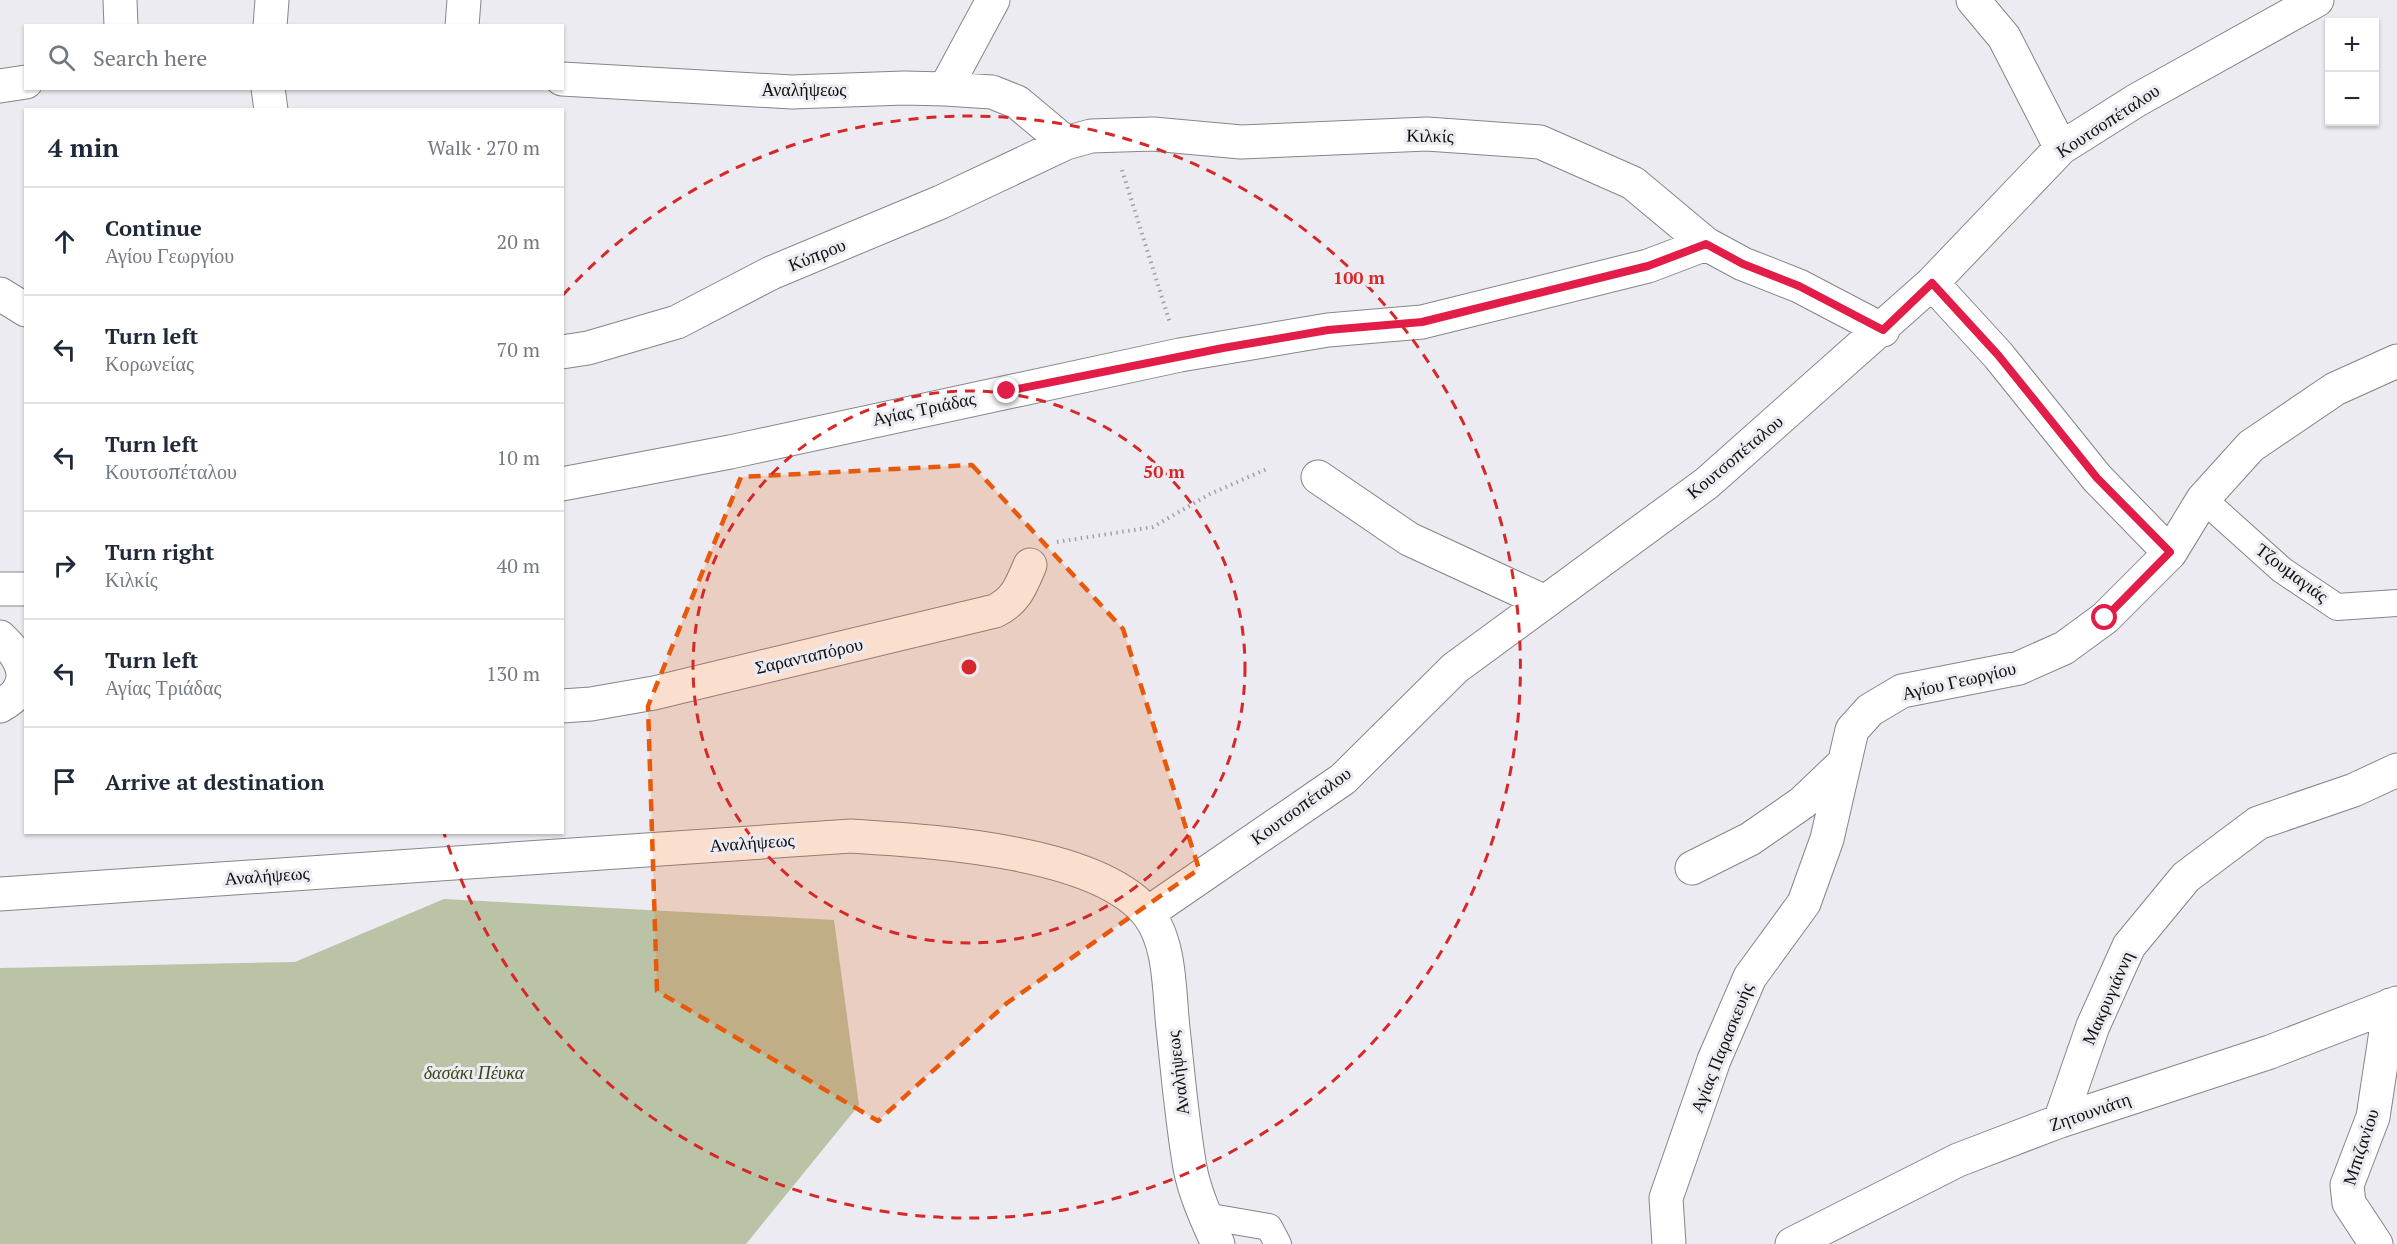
<!DOCTYPE html>
<meta charset="utf-8">
<style>
body{margin:0;font-family:"PT Serif",serif;background:#f6f6f7;color:#1f2937}
.controls{position:absolute;right:18px;top:18px;display:grid;overflow:hidden;border-radius:0px;box-shadow:0 2px 4px #0004}
.controls button{width:54px;height:54px;display:grid;place-items:center;padding:0;border:0;border-bottom:2px solid #e0e1e3;background:#fff;color:#1f2937;font:30px sans-serif}
.stop{position:absolute;width:18px;height:18px;margin:-14px;border:4px solid #e11d48;border-radius:50%;background:#fff}
.stop.end{background:#e11d48;border-color:#fff;box-shadow:0 2px 6px #0008}
.list{margin:0;padding:0;list-style:none}
h2{display:flex;justify-content:space-between;align-items:center;height:78px;margin:0;padding:0 24px;font-size:26px}
h2 small{font-size:20px;font-weight:400;color:#747a83}
.list li{display:grid;grid-template-columns:39px 1fr auto;gap:18px;align-items:center;box-sizing:border-box;height:108px;padding:0 24px;border-top:2px solid #e0e1e3}
.list b{display:block;font-size:22px;white-space:nowrap}
.list p{margin:0;font-size:20px;white-space:nowrap;color:#747a83}
.list em{font-size:20px;font-style:normal;color:#747a83}
.icon{flex:none;width:33px;height:33px;fill:none;stroke:currentColor;stroke-width:2;stroke-linecap:round;stroke-linejoin:round}
.map{position:relative;flex:none;width:2397px;height:1244px;overflow:hidden}
.search{position:absolute;background:#fff;box-shadow:0 2px 4px #0004;left:24px;top:24px;width:540px;height:66px;display:flex;align-items:center;gap:15px;box-sizing:border-box;padding:0 21px;border-radius:0px;color:#747a83;font-size:22px}
.panel{position:absolute;background:#fff;box-shadow:0 2px 4px #0004;left:24px;top:108px;width:540px;height:726px;border-radius:0px}
.map>svg:first-child{display:block}
.green{fill:#bac3a6}
.lines{fill:none;stroke-linecap:round;stroke-linejoin:round}
.pedestrian-casing{stroke:#85858a;stroke-width:28}
.minor-casing{stroke:#85858a;stroke-width:35}
.path{stroke:#a1a1a6;stroke-width:4;stroke-dasharray:1.5 4.5;stroke-linecap:butt}
.pedestrian{stroke:#fff;stroke-width:26}
.minor{stroke:#fff;stroke-width:33}
.route{stroke:#e11d48;stroke-width:8}
.marked{fill:#e8590c;fill-opacity:0.2;stroke:#e8590c;stroke-width:4.5;stroke-dasharray:12 8;stroke-linejoin:round}
.ring{fill:none;stroke:#d62828;stroke-width:3;stroke-dasharray:10 8}
.labels{text-anchor:middle;stroke-width:6;stroke-linejoin:round;paint-order:stroke}
.street-label{font-size:18px;fill:#101012;stroke:#ebebf1}
.park-label{font-size:18px;font-style:italic;fill:#394512;stroke:#ebebf1}
.centre{fill:#d62828;stroke:#ebebf1;stroke-width:3}
.ring-label{font-size:18px;text-anchor:middle;font-weight:bold;fill:#d62828;stroke:#ebebf1;stroke-width:6;stroke-linejoin:round;paint-order:stroke}
</style>
<div class="map">
<svg width="2397" height="1244" viewBox="0 0 2397 1244">
<rect width="100%" height="100%" fill="#ebebf1"/>
<!-- green -->
<path class="green" d="M444 899 834 920 859 1105 746 1244H0V968L295 962Z"/>
<g class="lines">
<defs>
<path id="pedestrian" d="M2203 499 2282 570 2337 607 2397 603
M1205 1216 1269 1227 1278 1244"/>
<path id="minor" d="M120 0 121 26
M1973 0 2004 37 2061 148
M270 26 272 0
M462 26 464 0
M562 79 792 92 904 88 945 89 993 0
M0 86 26 82
M268 88 271 110
M945 89 992 92 1017 102 1066 143 1091 136 1153 134 1241 142 1427 134 1540 142 1633 183 1706 244 1743 264 1799 286 1883 330
M1932 283 1998 355 2097 478 2170 553
M0 294 26 310
M562 352 588 348 677 322 771 273 941 202 1066 143
M1318 477 1409 539 1543 601
M562 484 730 452 1180 355 1328 330 1422 322 1648 266 1706 244
M0 589H26
M0 637C26 661 35 687 0 706
M562 706 591 704 654 693 995 611C1016 601 1021 586 1030 565
M1692 868 1750 839 1802 803 1844 763
M0 894 851 836C928 841 1098 850 1148 914 1171 943 1169 993 1173 1028 1178 1074 1182 1121 1190 1168 1195 1194 1207 1220 1218 1244
M1148 913 1343 779 1455 668 1707 483 1932 283 2061 148 2137 100 2317 0
M2060 1121 2093 1026 2129 946 2186 877 2258 823 2354 790 2397 770
M1669 1244 1666 1198 1714 1060 1750 977 1804 903 1827 839 1852 730 1870 710 1902 691 2019 668 2064 648 2105 618 2170 553 2203 499 2251 446 2335 389 2397 361
M1792 1244 1958 1160 2060 1121 2270 1052 2397 1003
M2376 1244 2349 1203 2347 1185 2373 1117 2390 1005"/>
</defs>
<!-- pedestrian casing -->
<use href="#pedestrian" class="pedestrian-casing"/>
<!-- minor casing -->
<use href="#minor" class="minor-casing"/>
<!-- path -->
<path class="path" d="M1122 170 1170 323
M1057 542 1153 527 1210 494 1269 468"/>
<!-- pedestrian -->
<use href="#pedestrian" class="pedestrian"/>
<!-- minor -->
<use href="#minor" class="minor"/>
</g>
<g class="lines">
<!-- route -->
<path class="route" d="M1007 391 1223 348 1328 330 1422 322 1648 266 1706 244 1743 264 1799 286 1883 330 1932 283 1998 355 2097 478 2170 552 2105 618"/>
</g>
<!-- marked area -->
<path class="marked" d="M972 465 1123 629 1199 869 1007 1003 878 1121 657 991 648 706 741 477Z"/>
<!-- distance rings -->
<g class="ring">
<circle cx="969" cy="667" r="276"/>
<path d="M563 295A551 551 0 1 1 444 833"/>
</g>
<g class="labels">
<!-- street labels -->
<g class="street-label">
<text x="804" y="96">Αναλήψεως</text>
<text transform="translate(2108 121) rotate(-33)" y="6">Κουτσοπέταλου</text>
<text transform="translate(1430 136) rotate(1)" y="6">Κιλκίς</text>
<text transform="translate(817 255) rotate(-22)" y="6">Κύπρου</text>
<text transform="translate(924 409) rotate(-12)" y="6">Αγίας Τριάδας</text>
<text transform="translate(1735 457) rotate(-40)" y="6">Κουτσοπέταλου</text>
<text transform="translate(2292 573) rotate(37)" y="6">Τζουμαγιάς</text>
<text transform="translate(809 656) rotate(-13)" y="6">Σαρανταπόρου</text>
<text transform="translate(1959 681) rotate(-13)" y="6">Αγίου Γεωργίου</text>
<text transform="translate(1301 806) rotate(-36)" y="6">Κουτσοπέταλου</text>
<text transform="translate(752 843) rotate(-4)" y="6">Αναλήψεως</text>
<text transform="translate(267 876) rotate(-4)" y="6">Αναλήψεως</text>
<text transform="translate(2108 998) rotate(-66)" y="6">Μακρυγιάννη</text>
<text transform="translate(1722 1048) rotate(-68)" y="6">Αγίας Παρασκευής</text>
<text transform="translate(1178 1073) rotate(-97)" y="6">Αναλήψεως</text>
<text transform="translate(2090 1112) rotate(-19)" y="6">Ζητουνιάτη</text>
<text transform="translate(2361 1147) rotate(-72)" y="6">Μπιζανίου</text>
</g>
<!-- park labels -->
<g class="park-label">
<text x="474" y="1079">δασάκι Πέυκα</text>
</g>
</g>
<circle cx="969" cy="667" r="9" class="centre"/>
<g class="ring-label">
<text x="1359" y="284">100 m</text>
<text x="1164" y="478">50 m</text>
</g>
</svg>
<div class="controls">
<button>+</button>
<button>−</button>
</div>
<div class="stop" style="left:2105px;top:618px"></div>
<div class="stop end" style="left:1007px;top:391px"></div>
<div class="search"><svg class="icon" aria-label="search" viewBox="0 0 24 24"><circle cx="10" cy="10" r="6"/><path d="M15 15l6 6"/></svg>Search here</div>
<section class="panel">
<h2>4 min<small>Walk · 270 m</small></h2>
<ul class="list">
<li><svg class="icon" aria-label="ahead" viewBox="0 0 24 24"><path d="M12 20V5M6 11l6-6 6 6"/></svg><div><b>Continue</b><p>Αγίου Γεωργίου</p></div><em>20 m</em></li>
<li><svg class="icon" aria-label="left" viewBox="0 0 24 24"><path d="M17 20v-9H6M10 6l-5 5 5 5"/></svg><div><b>Turn left</b><p>Κορωνείας</p></div><em>70 m</em></li>
<li><svg class="icon" aria-label="left" viewBox="0 0 24 24"><path d="M17 20v-9H6M10 6l-5 5 5 5"/></svg><div><b>Turn left</b><p>Κουτσοπέταλου</p></div><em>10 m</em></li>
<li><svg class="icon" aria-label="right" viewBox="0 0 24 24"><path d="M7 20v-9h11M14 6l5 5-5 5"/></svg><div><b>Turn right</b><p>Κιλκίς</p></div><em>40 m</em></li>
<li><svg class="icon" aria-label="left" viewBox="0 0 24 24"><path d="M17 20v-9H6M10 6l-5 5 5 5"/></svg><div><b>Turn left</b><p>Αγίας Τριάδας</p></div><em>130 m</em></li>
<li><svg class="icon" aria-label="arrive" viewBox="0 0 24 24"><path d="M6 21V4h12l-3 4 3 4H6"/></svg><div><b>Arrive at destination</b></div></li>
</ul>
</section>
</div>
